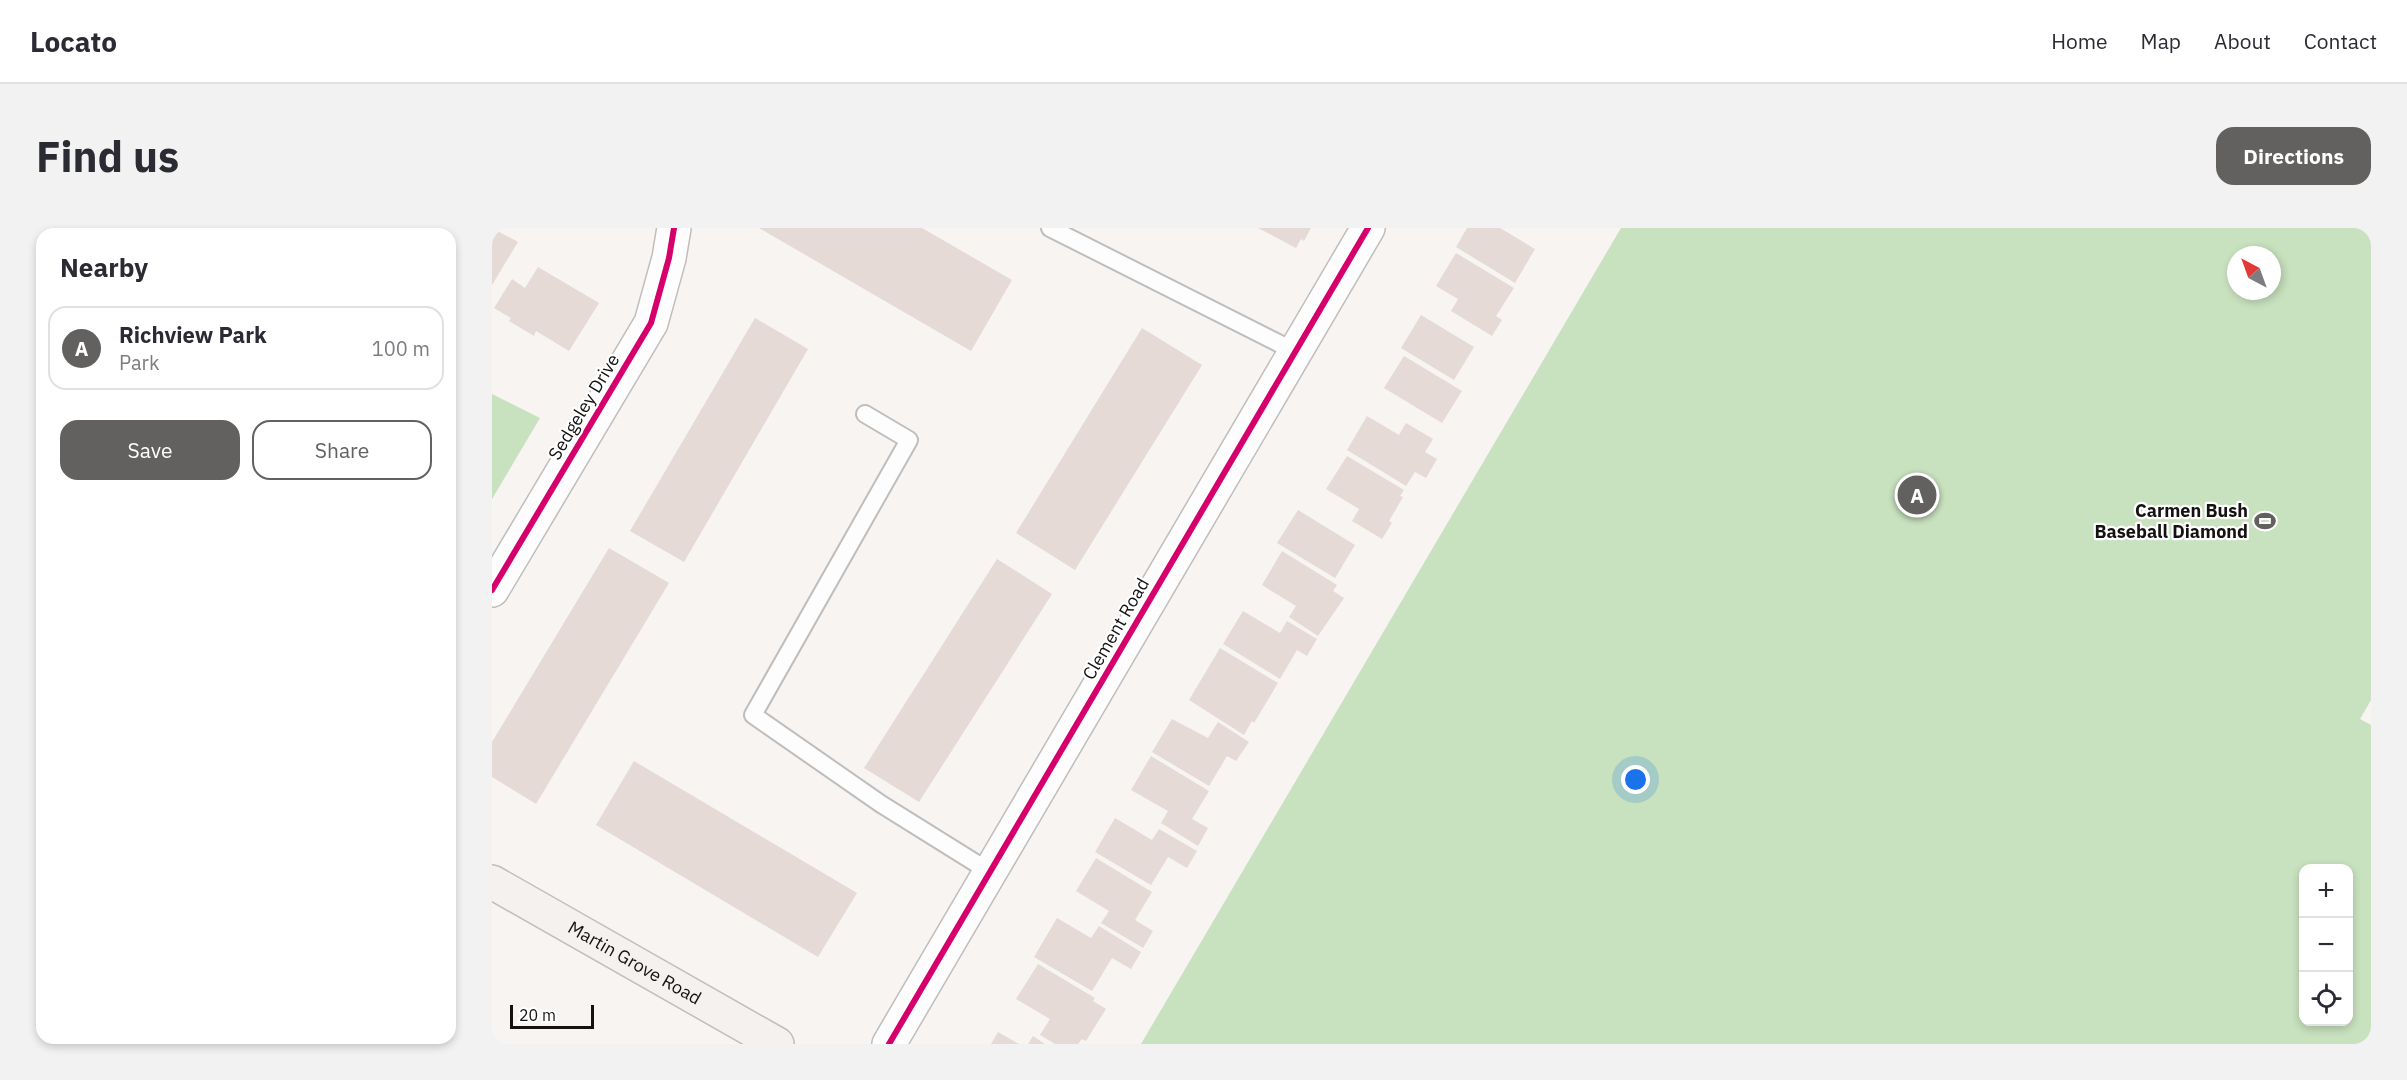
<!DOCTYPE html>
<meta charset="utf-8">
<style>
body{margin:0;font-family:"IBM Plex Sans",sans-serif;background:#f2f2f3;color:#2b2b33}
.controls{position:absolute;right:18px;bottom:18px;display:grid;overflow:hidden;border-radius:12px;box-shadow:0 3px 9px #0003}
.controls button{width:54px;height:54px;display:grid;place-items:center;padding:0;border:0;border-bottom:2px solid #e1e1e2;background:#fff;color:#2b2b33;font:30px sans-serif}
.compass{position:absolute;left:1735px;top:18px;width:54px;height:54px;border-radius:50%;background:#fff;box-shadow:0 3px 9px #0003;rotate:319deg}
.scale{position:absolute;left:18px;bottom:15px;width:84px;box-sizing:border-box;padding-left:6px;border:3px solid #141211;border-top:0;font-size:16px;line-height:21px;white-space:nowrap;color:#141211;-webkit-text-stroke:4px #fff;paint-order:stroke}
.you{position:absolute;left:1144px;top:552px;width:21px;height:21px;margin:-15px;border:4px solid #fff;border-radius:50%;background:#1a73e8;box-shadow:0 0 0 9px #1a73e833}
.badge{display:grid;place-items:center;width:39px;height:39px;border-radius:50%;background:#636160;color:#fff;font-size:20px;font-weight:700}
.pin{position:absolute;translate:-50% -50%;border:3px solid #fff;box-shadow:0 2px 6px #0006}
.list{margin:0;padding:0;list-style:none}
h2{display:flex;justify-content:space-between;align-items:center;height:78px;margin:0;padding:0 24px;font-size:26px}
h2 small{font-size:20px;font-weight:400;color:#7c7c81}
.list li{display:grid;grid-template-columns:39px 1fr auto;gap:18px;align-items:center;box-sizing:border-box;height:84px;margin:0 12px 12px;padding:0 12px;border:2px solid #e1e1e2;border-radius:18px}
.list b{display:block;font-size:22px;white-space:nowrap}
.list p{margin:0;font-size:20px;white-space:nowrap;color:#7c7c81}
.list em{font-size:20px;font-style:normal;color:#7c7c81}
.actions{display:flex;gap:12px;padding:18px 24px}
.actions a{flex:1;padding:14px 0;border:2px solid #636160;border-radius:18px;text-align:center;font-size:21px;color:#636160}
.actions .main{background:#636160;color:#fff}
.icon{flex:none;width:33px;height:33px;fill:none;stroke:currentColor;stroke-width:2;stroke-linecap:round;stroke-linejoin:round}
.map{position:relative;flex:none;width:1879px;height:816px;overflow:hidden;border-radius:18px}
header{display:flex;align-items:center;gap:36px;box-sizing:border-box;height:84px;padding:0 30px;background:#fff;border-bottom:2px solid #e1e1e2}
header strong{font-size:28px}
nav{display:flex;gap:33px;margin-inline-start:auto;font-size:21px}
.intro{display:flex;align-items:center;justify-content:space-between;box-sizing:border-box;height:144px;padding:0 36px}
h1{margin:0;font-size:42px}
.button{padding:15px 27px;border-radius:18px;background:#636160;color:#fff;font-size:21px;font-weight:700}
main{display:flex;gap:36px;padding:0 36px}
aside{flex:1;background:#fff;border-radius:18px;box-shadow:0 3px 9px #0003}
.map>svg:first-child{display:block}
.green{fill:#c8e1be;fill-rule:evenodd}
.building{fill:#e5dad6}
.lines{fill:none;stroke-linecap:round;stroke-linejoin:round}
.lane-casing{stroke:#bfbebc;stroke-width:20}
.street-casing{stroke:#bfbebc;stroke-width:36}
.secondary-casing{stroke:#bfbebc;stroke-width:36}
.lane{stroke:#fefdfd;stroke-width:16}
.street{stroke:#fefdfd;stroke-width:33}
.secondary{stroke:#f4f1ee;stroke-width:33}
.cycleway-casing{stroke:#fff;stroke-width:10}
.cycleway{stroke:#d6006c;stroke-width:6}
.labels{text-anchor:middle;stroke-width:4.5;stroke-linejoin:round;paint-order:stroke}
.street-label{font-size:18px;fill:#141211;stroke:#fff}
.poi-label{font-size:18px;font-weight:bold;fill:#141211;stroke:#fff;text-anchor:end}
</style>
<header>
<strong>Locato</strong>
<nav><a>Home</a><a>Map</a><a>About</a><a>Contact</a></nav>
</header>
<div class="intro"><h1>Find us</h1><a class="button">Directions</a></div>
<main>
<aside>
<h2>Nearby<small></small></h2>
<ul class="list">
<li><span class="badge">A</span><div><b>Richview Park</b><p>Park</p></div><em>100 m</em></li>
</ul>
<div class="actions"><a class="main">Save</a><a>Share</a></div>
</aside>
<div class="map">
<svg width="1879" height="816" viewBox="0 0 1879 816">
<rect width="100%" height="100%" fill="#f7f4f2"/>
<!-- green -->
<path class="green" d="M1129 0H1879V472L1868 491 1879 497V816H649ZM1744 27H1780V63H1744ZM1812 640H1856V794H1812Z
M0 166 48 190 0 271Z"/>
<!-- building -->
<path class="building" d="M0 0 26 14 0 57Z
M267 0H430L520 52 479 123Z
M766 0H819L812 13 809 11 804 20Z
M975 0H1008L1043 21 1023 55 964 19Z
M964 25 1022 60 1004 88 1010 92 1000 108 959 83 966 71 944 58Z
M46 39 107 75 77 123 44 103 42 108 17 93 19 90 2 80 20 51 33 60Z
M929 87 982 119 962 152 909 120Z
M263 90 316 121 192 334 138 303Z
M650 100 710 137 583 342 524 305Z
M912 128 970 163 950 195 892 160Z
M875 188 907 207 914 195 941 211 933 224 945 231 934 250 923 244 914 258 855 222Z
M855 228 912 262 908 268 911 269 897 293 900 295 890 311 860 293 867 281 834 261Z
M806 282 863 317 843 350 785 315Z
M117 320 177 355 44 576 0 549V514Z
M790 323 845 357 841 363 852 370 826 408 797 389 804 378 770 357Z
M505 331 560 366 427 574 372 540Z
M751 383 788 405 795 393 825 411 815 428 805 422 788 451 731 416Z
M728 420 786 455 762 495 760 493 752 507 697 472Z
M680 491 716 510 726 494 757 514 744 533 735 528 717 558 660 524Z
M659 528 717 563 700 591 716 600 706 618 669 595 676 583 639 562Z
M142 533 365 665 326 729 104 597Z
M623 590 660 612 667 601 705 623 695 640 676 629 659 657 603 624Z
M604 630 660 664 643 692 661 703 651 720 609 695 617 683 584 663Z
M565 690 599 710 607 698 649 724 639 741 620 730 600 763 542 729Z
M546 736 603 770 601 773 614 781 594 813 590 811 586 816H563L548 807 558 791 524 771Z
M506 804 527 816H499Z
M541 808 553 816H536Z"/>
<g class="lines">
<defs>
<path id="lane" d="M558 0 804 124
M373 186 417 212 261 487 389 576 498 644"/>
<path id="street" d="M0 362 159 95 177 30 182 0
M397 816 876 0"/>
<g id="secondary">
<path id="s1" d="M0 654 285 816"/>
</g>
</defs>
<!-- lane casing -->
<use href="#lane" class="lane-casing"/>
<!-- street casing -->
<use href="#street" class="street-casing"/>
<!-- secondary casing -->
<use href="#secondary" class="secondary-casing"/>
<!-- lane -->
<use href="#lane" class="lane"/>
<!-- street -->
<use href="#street" class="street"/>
<!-- secondary -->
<use href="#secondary" class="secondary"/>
<defs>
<path id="cycleway" d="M0 362 159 95 177 30 182 0
M397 816 876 0"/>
</defs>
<!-- cycleway casing -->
<use href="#cycleway" class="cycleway-casing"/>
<!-- cycleway -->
<use href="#cycleway" class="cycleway"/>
</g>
<!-- icons -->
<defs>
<symbol id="stadium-bare" viewBox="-9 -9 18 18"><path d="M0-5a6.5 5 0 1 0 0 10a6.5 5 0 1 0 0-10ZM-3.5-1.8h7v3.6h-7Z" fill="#636160" stroke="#fff" stroke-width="2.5" paint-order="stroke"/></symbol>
</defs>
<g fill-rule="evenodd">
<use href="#stadium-bare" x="1758" y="278" width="30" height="30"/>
</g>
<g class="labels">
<!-- street labels -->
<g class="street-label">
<text transform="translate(92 179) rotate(-59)" y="6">Sedgeley Drive</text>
<text transform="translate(624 401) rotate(-60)" y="6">Clement Road</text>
<text dy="6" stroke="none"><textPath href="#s1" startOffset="164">Martin Grove Road</textPath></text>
</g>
<!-- poi labels -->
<g class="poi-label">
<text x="1756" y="289">Carmen Bush<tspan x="1756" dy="21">Baseball Diamond</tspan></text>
</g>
</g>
</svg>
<div class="controls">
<button>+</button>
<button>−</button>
<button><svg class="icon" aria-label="locate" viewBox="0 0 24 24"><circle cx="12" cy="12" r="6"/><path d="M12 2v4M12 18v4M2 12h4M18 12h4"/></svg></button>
</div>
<svg class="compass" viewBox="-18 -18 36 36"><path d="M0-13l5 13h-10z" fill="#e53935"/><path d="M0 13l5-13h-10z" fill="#7c7c81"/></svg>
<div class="scale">20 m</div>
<div class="you"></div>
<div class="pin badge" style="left:1425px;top:267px">A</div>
</div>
</main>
